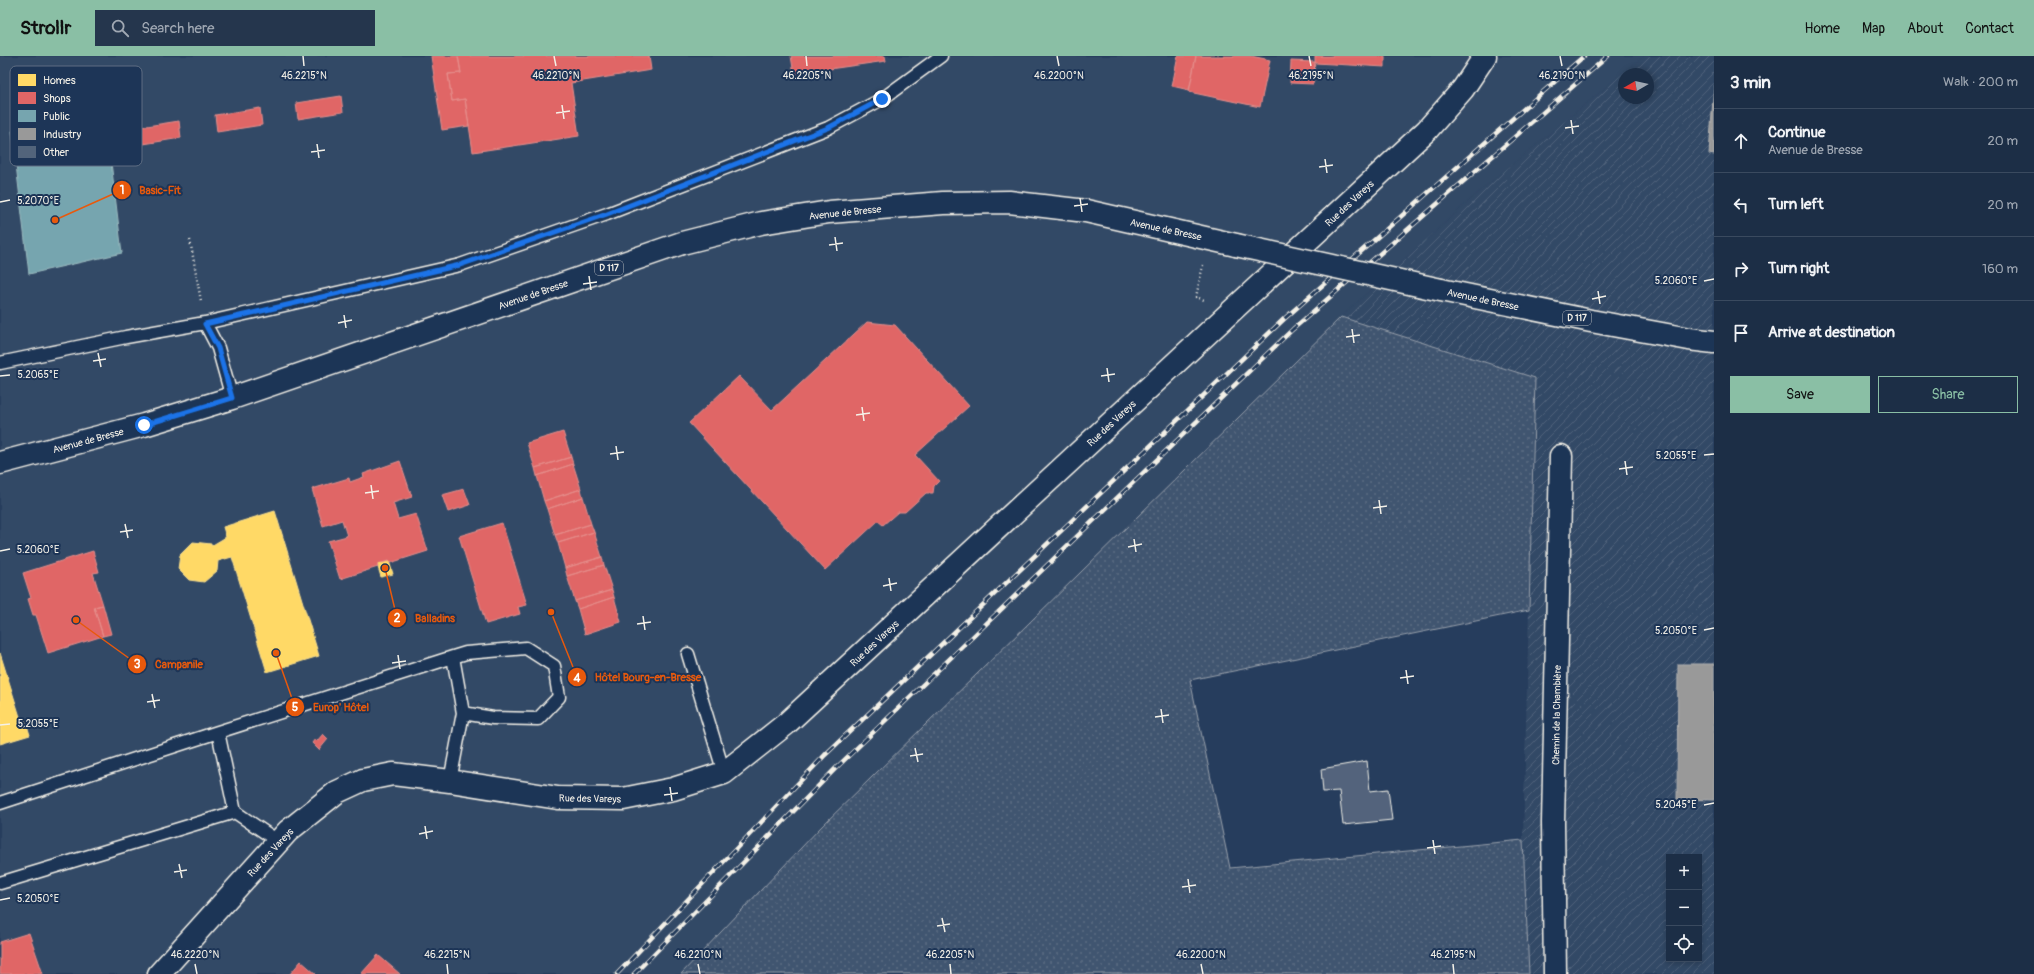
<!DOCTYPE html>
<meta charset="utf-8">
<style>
body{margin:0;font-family:Pangolin,sans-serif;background:#25364d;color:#f1f3f6}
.controls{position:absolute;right:12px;bottom:12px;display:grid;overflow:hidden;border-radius:0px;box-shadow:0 2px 6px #0003}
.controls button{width:36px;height:36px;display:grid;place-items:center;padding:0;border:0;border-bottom:1px solid #3a4a5f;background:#1c2e46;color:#f1f3f6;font:20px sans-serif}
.compass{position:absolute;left:1618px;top:12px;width:36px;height:36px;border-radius:50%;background:#1c2e46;box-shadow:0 2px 6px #0003;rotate:261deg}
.stop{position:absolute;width:12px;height:12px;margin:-9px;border:3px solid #1a73e8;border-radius:50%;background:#fff}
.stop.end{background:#1a73e8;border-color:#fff;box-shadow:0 1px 4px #0008}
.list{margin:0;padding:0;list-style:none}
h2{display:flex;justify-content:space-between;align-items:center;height:52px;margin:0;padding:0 16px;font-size:17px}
h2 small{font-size:13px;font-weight:400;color:#a0a8b3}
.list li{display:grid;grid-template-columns:26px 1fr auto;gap:12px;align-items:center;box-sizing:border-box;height:64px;padding:0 16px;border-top:1px solid #3a4a5f}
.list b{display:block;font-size:15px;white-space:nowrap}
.list p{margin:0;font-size:13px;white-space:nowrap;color:#a0a8b3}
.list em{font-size:13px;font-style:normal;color:#a0a8b3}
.actions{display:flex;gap:8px;padding:12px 16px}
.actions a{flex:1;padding:9px 0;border:1px solid #8abfa5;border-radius:0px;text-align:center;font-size:14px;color:#8abfa5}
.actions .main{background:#8abfa5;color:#111}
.icon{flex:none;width:22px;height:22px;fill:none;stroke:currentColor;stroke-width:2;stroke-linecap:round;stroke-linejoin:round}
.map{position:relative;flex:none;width:1714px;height:918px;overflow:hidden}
header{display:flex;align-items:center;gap:24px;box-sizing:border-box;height:56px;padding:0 20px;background:#8abfa5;color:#111}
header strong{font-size:19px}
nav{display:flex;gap:22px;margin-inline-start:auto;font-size:14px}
.search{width:280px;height:36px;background:#25364d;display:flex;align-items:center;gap:10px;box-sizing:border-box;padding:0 14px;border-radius:0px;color:#a0a8b3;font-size:15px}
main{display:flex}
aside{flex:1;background:#1c2e46}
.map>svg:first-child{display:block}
.built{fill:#334966}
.industrial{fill:url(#industrial-furrows);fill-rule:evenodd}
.grass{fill:url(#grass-dots);stroke:#9aa2ac}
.homes{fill:#ffd966;stroke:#fce08d}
.shops{fill:#e06666;stroke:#e6908d}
.public{fill:#76a5af;stroke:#9cbcc0}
.industry{fill:#999;stroke:#b4b3b1}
.building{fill:#52647b;stroke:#f4f1e8}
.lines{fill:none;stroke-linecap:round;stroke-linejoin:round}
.service-casing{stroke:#f4f1e8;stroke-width:15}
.minor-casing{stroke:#f4f1e8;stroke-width:25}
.primary-casing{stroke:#f4f1e8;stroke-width:25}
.path{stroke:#f4f1e8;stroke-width:2.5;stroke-dasharray:1 3;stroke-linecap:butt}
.service{stroke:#1d3557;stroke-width:12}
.minor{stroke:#1d3557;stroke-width:22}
.primary{stroke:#1d3557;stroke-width:22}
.rail-casing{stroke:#f4f1e8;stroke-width:4.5}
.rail{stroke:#1d3557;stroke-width:3;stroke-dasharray:9;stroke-linecap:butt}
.primary-bridge-casing{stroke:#f4f1e8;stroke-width:25;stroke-linecap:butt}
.primary-bridge{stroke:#1d3557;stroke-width:22}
.route{stroke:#1a73e8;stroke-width:5}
.ticks{fill:none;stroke:#f4f1e8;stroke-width:1.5}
.labels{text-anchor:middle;stroke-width:4;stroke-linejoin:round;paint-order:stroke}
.shield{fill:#1d3557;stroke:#b4b9bc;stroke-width:1}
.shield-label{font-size:9px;font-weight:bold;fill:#f4f1e8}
.street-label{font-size:10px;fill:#f4f1e8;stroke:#1d3557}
.key{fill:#1d3557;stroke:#5e6d82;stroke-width:1}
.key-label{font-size:11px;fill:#f4f1e8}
.ticks-label{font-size:10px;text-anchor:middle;fill:#f4f1e8;stroke:#1d3557;stroke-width:4;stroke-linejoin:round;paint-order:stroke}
.leader{fill:none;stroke:#e8590c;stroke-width:1.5}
.callout-dot{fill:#e8590c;stroke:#1d3557;stroke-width:1.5}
.mark-label{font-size:12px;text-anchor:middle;font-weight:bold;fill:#fff}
.callout-label{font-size:11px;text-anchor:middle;font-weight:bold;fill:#e8590c;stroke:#1d3557;stroke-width:4;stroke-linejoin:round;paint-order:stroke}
</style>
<header>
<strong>Strollr</strong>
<div class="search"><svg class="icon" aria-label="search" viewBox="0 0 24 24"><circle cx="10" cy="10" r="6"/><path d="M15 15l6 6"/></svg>Search here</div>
<nav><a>Home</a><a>Map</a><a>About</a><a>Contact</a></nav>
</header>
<main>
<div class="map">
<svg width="1714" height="918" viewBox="0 0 1714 918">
<defs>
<pattern id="industrial-furrows" width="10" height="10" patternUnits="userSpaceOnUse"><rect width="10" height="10" fill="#334966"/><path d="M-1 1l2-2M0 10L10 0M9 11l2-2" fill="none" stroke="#51647c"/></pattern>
<pattern id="grass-dots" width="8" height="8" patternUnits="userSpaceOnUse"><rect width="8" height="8" fill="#40546f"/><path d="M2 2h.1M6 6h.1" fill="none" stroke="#5c6d84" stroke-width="1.8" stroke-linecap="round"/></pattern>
</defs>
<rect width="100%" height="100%" fill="#263d5d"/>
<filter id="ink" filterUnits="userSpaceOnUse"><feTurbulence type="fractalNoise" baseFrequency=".025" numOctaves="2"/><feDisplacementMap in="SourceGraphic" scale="8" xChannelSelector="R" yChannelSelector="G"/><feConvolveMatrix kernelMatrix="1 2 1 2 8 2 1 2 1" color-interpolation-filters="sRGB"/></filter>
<g filter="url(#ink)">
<!-- built -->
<path class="built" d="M0 0H1644L1480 135 1341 261 820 772 681 918H0Z"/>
<!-- industrial -->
<path class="industrial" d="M1644 0H1714V918H1529L1523 784 1535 322 1341 261 1480 135ZM1624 18H1648V42H1624ZM1669 801H1699V903H1669Z"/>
<!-- grass -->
<path class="grass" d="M1341 261 1535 322 1529 554 1190 624 1230 812 1523 784 1529 918H681L820 772Z"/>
<!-- homes -->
<path class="homes" d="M275 455 319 600 267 616 232 501 218 505 217 515 204 526 189 524 178 513 180 499 193 486 211 488V490L226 481 223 471Z
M389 505 393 518 381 521 377 508Z
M0 597 21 664 25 663 30 679 0 688Z"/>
<!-- shops -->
<path class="shops" d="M431 0H458L461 17 448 18 452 45 465 43 469 70 442 74Z
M458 0H649L651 14 571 27 579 80 473 96 465 43 452 45 448 18 461 17Z
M791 0H885L886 5 794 18Z
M1178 0H1196L1189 34 1172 30Z
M1196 0H1251L1270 4 1260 51 1189 36Z
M1315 0H1385V11L1315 7Z
M1291 5 1315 6 1313 28 1290 27Z
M341 40 343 56 298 63 296 47Z
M260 52 262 69 217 76 215 59Z
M179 65 181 82 137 89 134 72Z
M867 266 895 269 969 350 915 399 939 425 934 430 933 437H926L905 456H898L883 469 878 465 825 514 689 367 739 320 772 354Z
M563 376 571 401 535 412 527 387Z
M571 401 573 408 537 420 535 412Z
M400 405 412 441 393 447 398 463 416 458 428 495 390 507 389 505 377 508 378 511 340 523 328 485 347 480 342 464 323 470 312 433 349 422 350 426 364 421 363 418Z
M573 408 581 433 544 445 537 420Z
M464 433 470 449 448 456 442 439Z
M581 433 583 441 547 453 544 445Z
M583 441 591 468 555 479 547 453Z
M502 467 527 549 518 551 520 558 486 568 459 480Z
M591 468 594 476 558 487 555 479Z
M594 476 602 501 565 512 558 487Z
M93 495 99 516 93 517 103 549 94 551 103 580 48 597 36 559H33L28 543 31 542 23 517Z
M602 501 604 509 567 520 565 512Z
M604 509 612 534 575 545 567 520Z
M612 534 614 541 578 553 575 545Z
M614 541 621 566 585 578 578 553Z
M103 549 111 578 103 580 94 551Z
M323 678 328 683 319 694 312 687 315 683 317 685Z
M29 877 43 918H0V886Z
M378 899 400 918H361Z
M301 905 316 918H290Z"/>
<!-- public -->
<path class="public" d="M106 65 122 197 29 218 12 75Z"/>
<!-- industry -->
<path class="industry" d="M1714 29V99L1709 98Z
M1678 608H1714V744L1677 743Z"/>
<!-- building -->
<path class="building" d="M1367 705 1370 735 1388 733 1392 764 1343 769 1339 735 1323 736 1321 713Z"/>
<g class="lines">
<defs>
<path id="service" d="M205 267 460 209 607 158 828 72 882 43 941 0
M0 307 126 281 205 267 218 292 232 342
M688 598 724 717
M453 601 466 597 526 592 554 610 559 641 538 663 493 662 463 657
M0 747 218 676
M279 786 235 756 218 676 453 601 463 657 450 725
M0 827 235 756"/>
<path id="minor" d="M159 918 288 775 337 736 363 724 393 718 450 725 558 742 623 743 673 733 724 717 786 668 1427 74 1463 33 1485 0
M1555 918 1553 767 1561 400"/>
<path id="primary" d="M1441 234 1591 265 1689 283 1714 286
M0 407 144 369 232 342 682 187 761 167 829 156 943 147 1009 146 1086 155 1236 189"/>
</defs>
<!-- service casing -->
<use href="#service" class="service-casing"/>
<!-- minor casing -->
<use href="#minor" class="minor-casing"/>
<!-- primary casing -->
<use href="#primary" class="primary-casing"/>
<!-- path -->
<path class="path" d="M190 184 201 245
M1203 209 1196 241 1204 244"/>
<!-- service -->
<use href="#service" class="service"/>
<!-- minor -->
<use href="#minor" class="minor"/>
<!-- primary -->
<use href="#primary" class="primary"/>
<defs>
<path id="rail" d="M617 918 825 699 1284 263 1584 0
M634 918 837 711 1293 273 1608 0"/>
</defs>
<!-- rail casing -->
<use href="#rail" class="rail-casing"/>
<!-- rail -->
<use href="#rail" class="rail"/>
<defs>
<path id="primary-bridge" d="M1236 189 1441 234"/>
</defs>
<!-- primary-bridge casing -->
<use href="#primary-bridge" class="primary-bridge-casing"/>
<!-- primary-bridge -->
<use href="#primary-bridge" class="primary-bridge"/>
</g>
</g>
<g class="lines" filter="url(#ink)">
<!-- route -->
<path class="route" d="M144 369 232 342 218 292 205 268 460 209 607 158 828 72 882 43"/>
</g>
<!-- ticks -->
<path class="ticks" d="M303 0 304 10M554 0 556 10M806 0 807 10M1057 0 1059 10M1309 0 1311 10M1560 0 1562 10M562 49 564 63M556 57 570 55M1571 64 1573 78M1565 72 1579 70M317 88 319 102M311 96 325 94M1325 103 1327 117M1319 111 1333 109M1080 142 1082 156M0 146 10 144M1074 150 1088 148M835 181 837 195M829 189 843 187M589 220 591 234M1704 225 1714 223M583 228 597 226M1598 235 1600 248M1592 243 1606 240M344 259 346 272M338 267 352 264M1352 273 1354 287M1346 281 1360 279M98 297 101 311M93 305 106 303M1107 312 1109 326M0 320 10 319M1101 320 1115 318M862 351 864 365M856 359 870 357M616 390 618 404M610 398 624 396M1704 399 1714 398M1625 405 1627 419M1619 413 1633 411M371 429 373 443M365 437 379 435M1379 444 1381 458M1373 452 1387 450M125 468 128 482M120 476 133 474M1134 483 1136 496M1128 491 1142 488M0 495 10 493M889 522 891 535M883 530 897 527M643 560 645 574M637 568 651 566M1704 574 1714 572M398 599 400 613M392 607 406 605M1406 614 1408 628M1400 622 1414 620M152 638 155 652M147 646 160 644M1161 653 1163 667M1155 661 1169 659M0 669 10 668M915 692 918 706M910 700 923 698M670 731 672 745M664 739 678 737M1704 749 1714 747M425 770 427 783M419 778 433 775M1433 784 1435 798M1427 792 1441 790M179 808 182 822M174 816 187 814M1188 823 1190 837M1182 831 1196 829M0 844 10 842M942 862 945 876M937 870 950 868M195 908 197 918M447 908 448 918M698 908 700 918M950 908 951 918M1201 908 1203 918M1453 908 1454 918"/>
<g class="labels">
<!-- shield labels -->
<g class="shield">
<rect x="595" y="205" width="28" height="14" rx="3"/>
<rect x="1563" y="255" width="28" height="14" rx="3"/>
</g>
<g class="shield-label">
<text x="609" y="215">D 117</text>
<text x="1577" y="265">D 117</text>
</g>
<!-- street labels -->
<g class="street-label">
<text transform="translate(1349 147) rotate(-43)" y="4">Rue des Vareys</text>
<text transform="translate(845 156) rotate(-6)" y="4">Avenue de Bresse</text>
<text transform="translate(1166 173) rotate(12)" y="4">Avenue de Bresse</text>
<text transform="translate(533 238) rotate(-19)" y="4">Avenue de Bresse</text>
<text transform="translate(1483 243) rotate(12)" y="4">Avenue de Bresse</text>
<text transform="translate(1111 367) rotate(-43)" y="4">Rue des Vareys</text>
<text transform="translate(88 384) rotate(-15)" y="4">Avenue de Bresse</text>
<text transform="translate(874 587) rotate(-43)" y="4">Rue des Vareys</text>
<text transform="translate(1556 659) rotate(-89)" y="4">Chemin de la Chambière</text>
<text transform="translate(590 742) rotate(1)" y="4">Rue des Vareys</text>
<text transform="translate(270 796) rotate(-47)" y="4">Rue des Vareys</text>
</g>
</g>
<!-- legend -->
<rect x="10" y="10" width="132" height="100" rx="6" class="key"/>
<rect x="18" y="18" width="18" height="12" fill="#ffd966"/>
<rect x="18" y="36" width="18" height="12" fill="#e06666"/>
<rect x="18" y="54" width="18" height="12" fill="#76a5af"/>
<rect x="18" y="72" width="18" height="12" fill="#999"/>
<rect x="18" y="90" width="18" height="12" fill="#52647b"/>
<g class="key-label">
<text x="43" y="28">Homes</text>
<text x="43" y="46">Shops</text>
<text x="43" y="64">Public</text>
<text x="43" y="82">Industry</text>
<text x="43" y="100">Other</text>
</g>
<g class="ticks-label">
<text x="304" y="23">46.2215°N</text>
<text x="556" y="23">46.2210°N</text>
<text x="807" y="23">46.2205°N</text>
<text x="1059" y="23">46.2200°N</text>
<text x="1311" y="23">46.2195°N</text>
<text x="1562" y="23">46.2190°N</text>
<text x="38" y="148">5.2070°E</text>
<text x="1676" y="228">5.2060°E</text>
<text x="38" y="322">5.2065°E</text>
<text x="1676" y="403">5.2055°E</text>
<text x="38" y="497">5.2060°E</text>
<text x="1676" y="578">5.2050°E</text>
<text x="38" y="671">5.2055°E</text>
<text x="1676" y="752">5.2045°E</text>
<text x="38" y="846">5.2050°E</text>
<text x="195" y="902">46.2220°N</text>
<text x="447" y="902">46.2215°N</text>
<text x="698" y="902">46.2210°N</text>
<text x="950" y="902">46.2205°N</text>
<text x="1201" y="902">46.2200°N</text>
<text x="1453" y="902">46.2195°N</text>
</g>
<!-- callouts -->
<path class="leader" d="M55 164L122 134M385 512L397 562M76 564L137 608M551 556L577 621M276 597L295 651"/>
<g class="callout-dot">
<circle cx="55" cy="164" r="4"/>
<circle cx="385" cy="512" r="4"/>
<circle cx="76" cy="564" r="4"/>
<circle cx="551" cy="556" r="4"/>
<circle cx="276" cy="597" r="4"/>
<circle cx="122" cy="134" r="10"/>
<circle cx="397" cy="562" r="10"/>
<circle cx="137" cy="608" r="10"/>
<circle cx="577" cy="621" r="10"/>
<circle cx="295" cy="651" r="10"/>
</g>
<g class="mark-label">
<text x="122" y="138">1</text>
<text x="397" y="566">2</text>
<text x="137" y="612">3</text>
<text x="577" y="626">4</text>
<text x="295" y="655">5</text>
</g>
<g class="callout-label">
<text x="160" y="138">Basic-Fit</text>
<text x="435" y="566">Balladins</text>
<text x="179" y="612">Campanile</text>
<text x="648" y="625">Hôtel Bourg-en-Bresse</text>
<text x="341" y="655">Europ' Hôtel</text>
</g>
</svg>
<div class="controls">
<button>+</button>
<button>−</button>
<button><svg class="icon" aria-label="locate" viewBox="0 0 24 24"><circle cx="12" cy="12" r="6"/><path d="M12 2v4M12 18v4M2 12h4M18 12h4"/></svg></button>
</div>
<svg class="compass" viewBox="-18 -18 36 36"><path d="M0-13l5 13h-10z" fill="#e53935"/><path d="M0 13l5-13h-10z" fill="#a0a8b3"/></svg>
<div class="stop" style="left:144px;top:369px"></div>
<div class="stop end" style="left:882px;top:43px"></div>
</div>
<aside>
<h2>3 min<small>Walk · 200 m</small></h2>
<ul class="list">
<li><svg class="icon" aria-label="ahead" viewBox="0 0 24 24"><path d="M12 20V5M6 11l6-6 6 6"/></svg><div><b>Continue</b><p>Avenue de Bresse</p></div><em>20 m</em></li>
<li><svg class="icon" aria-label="left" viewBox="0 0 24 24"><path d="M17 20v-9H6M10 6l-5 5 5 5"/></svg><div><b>Turn left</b></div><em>20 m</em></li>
<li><svg class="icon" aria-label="right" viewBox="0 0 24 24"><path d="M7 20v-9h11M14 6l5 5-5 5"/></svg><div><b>Turn right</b></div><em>160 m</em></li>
<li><svg class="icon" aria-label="arrive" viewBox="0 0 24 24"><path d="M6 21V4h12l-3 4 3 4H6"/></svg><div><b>Arrive at destination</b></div></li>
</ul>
<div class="actions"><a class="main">Save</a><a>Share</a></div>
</aside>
</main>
